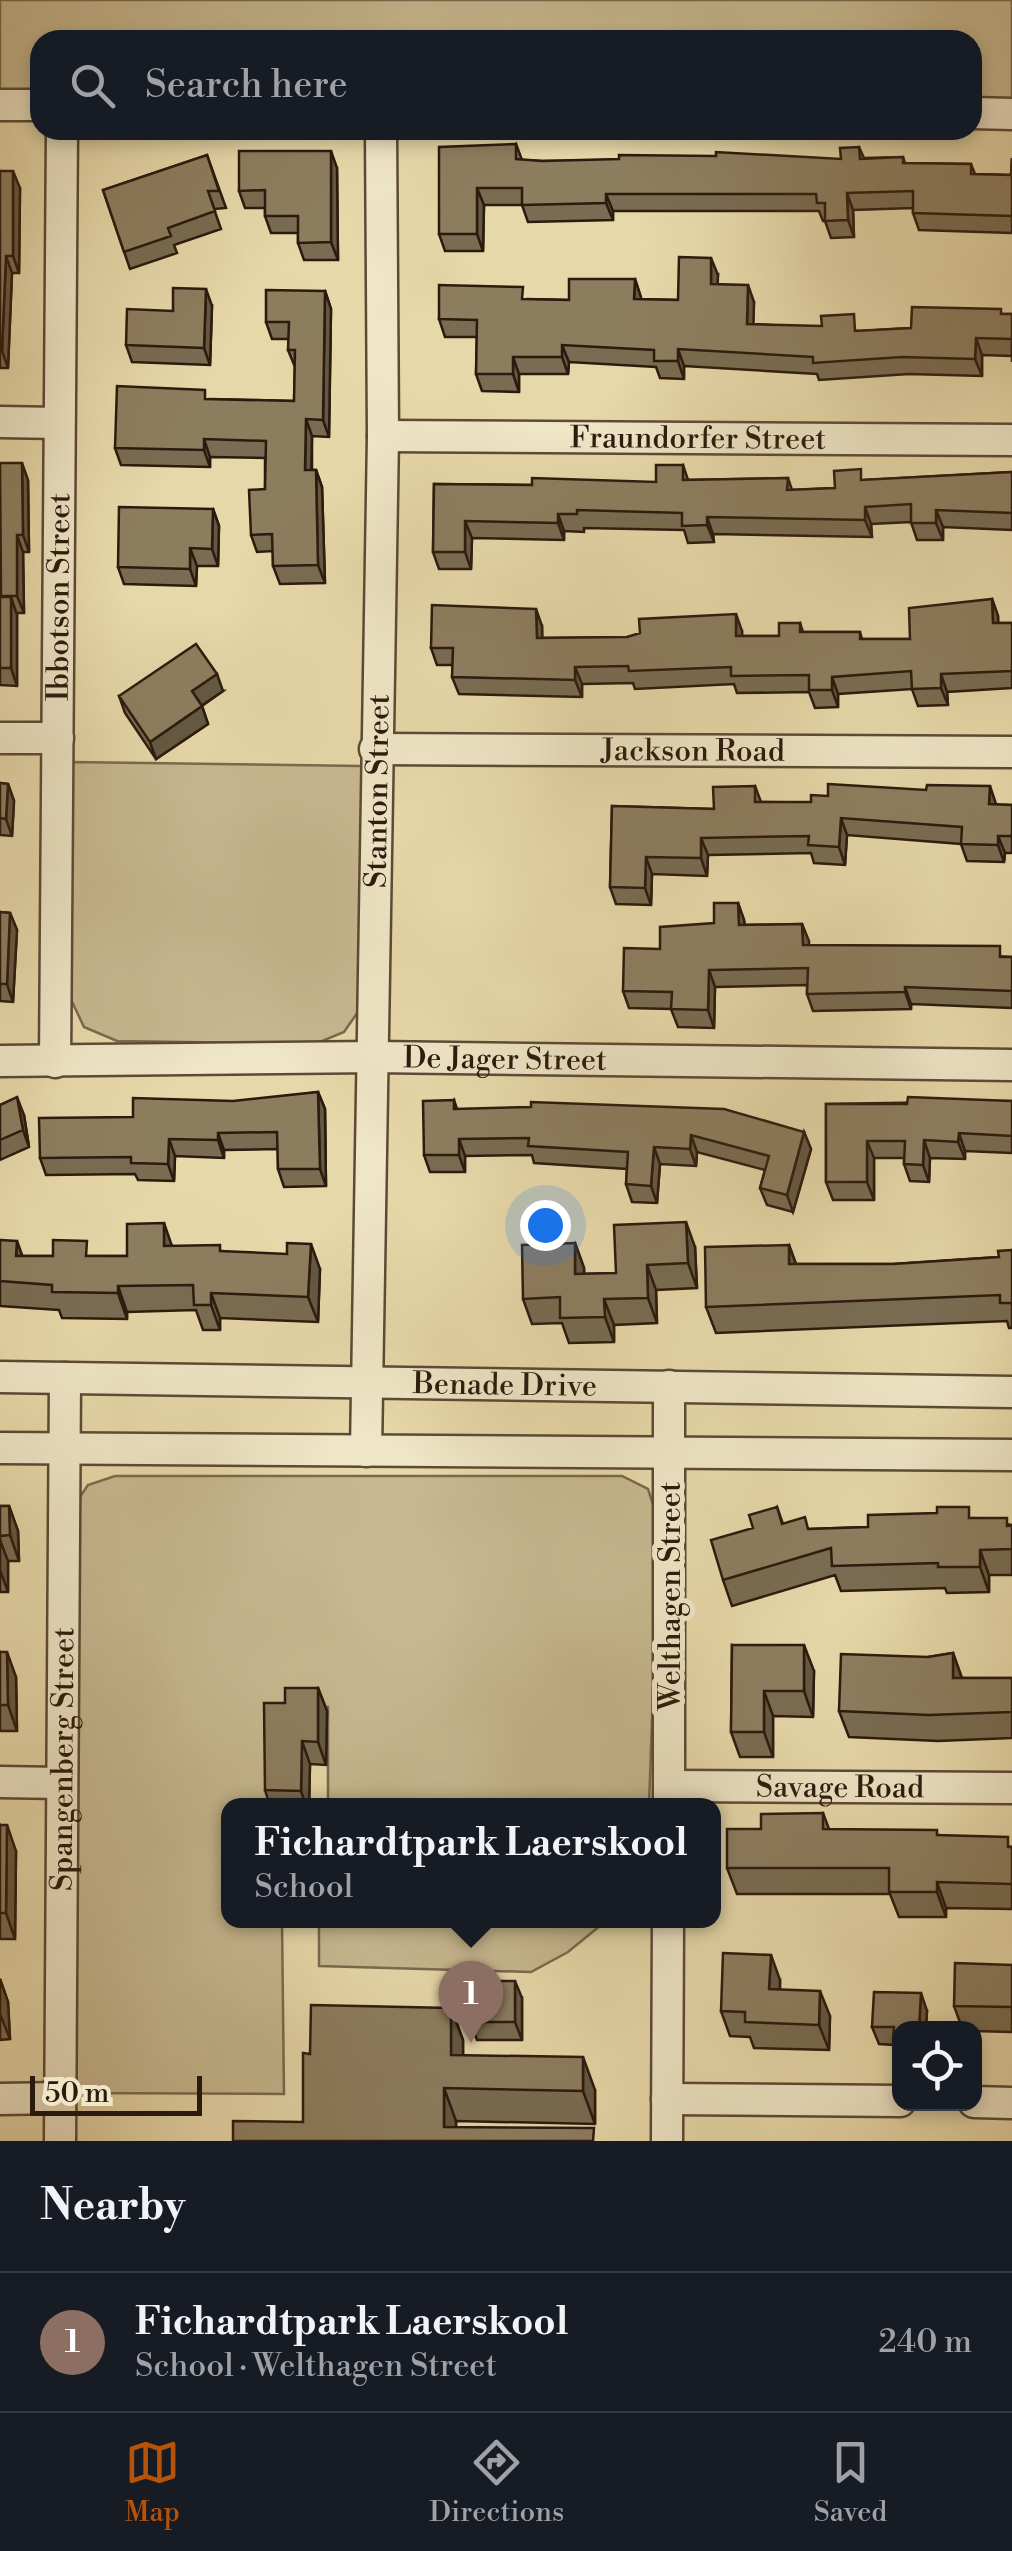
<!DOCTYPE html>
<meta charset="utf-8">
<style>
body{margin:0;font-family:"Libre Bodoni",serif;background:#242831;color:#f1f3f6}
.controls{position:absolute;right:30px;bottom:30px;display:grid;overflow:hidden;border-radius:20px;box-shadow:0 5px 15px #0003}
.controls button{width:90px;height:90px;display:grid;place-items:center;padding:0;border:0;border-bottom:2px solid #363941;background:#171b24;color:#f1f3f6;font:50px sans-serif}
.scale{position:absolute;left:30px;bottom:25px;width:172px;box-sizing:border-box;padding-left:10px;border:5px solid #2c1a0e;border-top:0;font-size:28px;line-height:35px;white-space:nowrap;color:#2c1a0e;-webkit-text-stroke:8px #efe6c7;paint-order:stroke}
.you{position:absolute;left:545px;top:1225px;width:35px;height:35px;margin:-25px;border:8px solid #fff;border-radius:50%;background:#1a73e8;box-shadow:0 0 0 15px #1a73e833}
.badge{display:grid;place-items:center;width:65px;height:65px;border-radius:50%;background:#b45309;color:#fff;font-size:32px;font-weight:700}
.pin{position:absolute;translate:-50% -82px;filter:drop-shadow(0 2px 5px #0008)}
.pin::after{content:'';position:absolute;top:52px;width:35px;height:30px;background:inherit;clip-path:polygon(0 0,100% 0,50% 100%)}
.popup{position:absolute;left:221px;top:1798px;width:500px;height:130px;box-sizing:border-box;display:grid;place-content:center;border-radius:20px;background:#171b24;filter:drop-shadow(0 2px 8px #0005);font-size:32px;white-space:nowrap;color:#9ea1a6}
.popup b{font-size:38px;color:#f1f3f6}
.popup::after{content:'';position:absolute;left:50%;top:100%;margin-left:-20px;border:20px solid transparent;border-top-color:#171b24}
.list{margin:0;padding:0;list-style:none}
h2{display:flex;justify-content:space-between;align-items:center;height:130px;margin:0;padding:0 40px;font-size:42px}
h2 small{font-size:32px;font-weight:400;color:#9ea1a6}
.list li{display:grid;grid-template-columns:65px 1fr auto;gap:30px;align-items:center;box-sizing:border-box;height:140px;padding:0 40px;border-top:2px solid #363941}
.list b{display:block;font-size:38px;white-space:nowrap}
.list p{margin:0;font-size:32px;white-space:nowrap;color:#9ea1a6}
.list em{font-size:32px;font-style:normal;color:#9ea1a6}
.icon{flex:none;width:55px;height:55px;fill:none;stroke:currentColor;stroke-width:2;stroke-linecap:round;stroke-linejoin:round}
.map{position:relative;flex:none;width:1012px;height:2141px;overflow:hidden}
.search{position:absolute;background:#171b24;box-shadow:0 5px 15px #0003;left:30px;right:30px;top:30px;height:110px;display:flex;align-items:center;gap:25px;box-sizing:border-box;padding:0 35px;border-radius:30px;color:#9ea1a6;font-size:38px}
.sheet{height:270px;background:#171b24}
nav{display:flex;justify-content:space-around;align-items:center;box-sizing:border-box;height:140px;border-top:2px solid #363941;background:#171b24;font-size:28px;color:#9ea1a6}
nav a{display:grid;justify-items:center;gap:5px}
nav .on{color:#b45309}
.map>svg:first-child{display:block}
.green{fill:#c7b88f;stroke:#7a694e;stroke-width:2.5}
.lines{fill:none;stroke-linecap:round;stroke-linejoin:round}
.minor-casing{stroke:#5b4a35;stroke-width:35}
.minor{stroke:#efe6c7;stroke-width:30}
.wall{fill:#796c52;stroke:#2c1a0e;stroke-width:2.5}
.shaded-wall{fill:#635842;stroke:#2c1a0e;stroke-width:2.5}
.building{fill:#8d7d5f;stroke:#2c1a0e;stroke-width:2.5}
.labels{text-anchor:middle;stroke-width:10;stroke-linejoin:round;paint-order:stroke}
.street-label{font-size:30px;fill:#2c1a0e;stroke:#efe6c7}
</style>
<div class="map">
<svg width="1012" height="2141" viewBox="0 0 1012 2141">
<rect width="100%" height="100%" fill="#e7d8a9"/>
<filter id="stains"><feTurbulence type="fractalNoise" baseFrequency=".002" numOctaves="4"/><feColorMatrix values="0 0 0 0 .2 0 0 0 0 .09 0 0 0 0 .02 0 0 0 .5 -.17"/></filter>
<radialGradient id="worn" r=".72"><stop offset=".6" stop-color="#630" stop-opacity="0"/><stop offset="1" stop-color="#630" stop-opacity=".3"/></radialGradient>
<!-- green -->
<path class="green" d="M0 0H1012V101H972V40H40V95H0Z
M72 762 362 766 360 1009 344 1032 315 1044 117 1041 84 1027 67 991Z
M115 1476H622L648 1489 659 1523 649 1805H328V1707L271 1704 270 1805 228 1806V1920L282 1921 284 2094 69 2093 76 1503 88 1485Z
M319 1921V1920L606 1921 568 1952 531 1972 319 1966Z"/>
<g class="lines">
<defs>
<g id="minor">
<path d="M0 105H40"/>
<path d="M972 113 1012 114"/>
<path d="M0 422 59 423"/>
<path id="s1" d="M383 436 1012 440"/>
<path d="M0 738H58"/>
<path id="s2" d="M375 749 1012 752"/>
<path id="s3" d="M0 1061 375 1057 1012 1065"/>
<path id="s4" d="M55 1062 62 130"/>
<path id="s5" d="M0 1377 1012 1392"/>
<path d="M669 1386V1806"/>
<path d="M0 1448 1012 1455"/>
<path id="s6" d="M366 1451 383 436 381 130"/>
<path d="M0 1782 60 1783"/>
<path id="s7" d="M670 1786 1012 1788"/>
<path d="M0 2099 60 2098"/>
<path d="M667 2099 900 2101"/>
<path d="M974 2102 1012 2103"/>
<path id="s8" d="M60 2141 65 1378"/>
<path d="M667 2141 668 1920"/>
</g>
</defs>
<!-- minor casing -->
<use href="#minor" class="minor-casing"/>
<!-- minor -->
<use href="#minor" class="minor"/>
</g>
<!-- wall -->
<path class="wall" d="M516 144 522 160 542 161 841 159 859 147 864 158 903 157 905 163 971 164 975 174 1011 175 1012 158V233L919 230 913 213V208L853 210 854 237 831 238 825 221H823L819 211H613V220L528 222 522 205H484L483 251H445L439 234Z
M207 155 226 208 214 209 221 229 174 245 177 253 130 269 103 190Z
M337 168 338 260H304L298 243V233H271L265 216V208H245L239 191Z
M0 171 20 188 19 273H12L8 368H0Z
M718 275 717 284 754 302 753 324 860 331 911 328 1003 314H1012V356L982 355V376L909 374 819 380 817 374 684 366V379L660 378 656 367 569 362 568 374H519V392L482 391 476 374 477 337H445L439 319 527 299 569 300 635 279 641 299 678 300Z
M325 291 331 309 329 437 312 436V470H316L322 487 325 583 280 584 273 566V551L257 552 251 535 265 489V458L210 457V467L121 465 115 448 209 399 294 401 295 367 288 350 289 339H272L266 322Z
M212 306 210 365 132 362 126 345Z
M683 465 688 480 788 478 792 490 835 488 865 480 1012 472V530L943 527V540H917L911 522 871 524 872 537 713 534 714 542 688 543 684 530 584 528V532L564 531V540L472 538 471 569H439L433 552 434 484 532 485 656 482Z
M28 480 29 552H23L24 613H17V686L0 685V597Z
M213 509 219 526 218 566H197L196 586 124 584 118 567Z
M992 599 998 616V623H1012V688L947 692 948 705 918 706 912 689 838 694V707L815 708 809 692 737 693 734 684 635 689 633 683 582 684V697L459 694 452 677 453 665H437L431 648 542 626V638L627 637 742 631V636H779L800 623 803 632H860L862 639H910Z
M223 691 202 706 208 724 156 759 125 713 119 696Z
M0 783 8 784 14 801 12 836 0 835Z
M755 786 761 802 1012 805V853H1005L1004 862 967 861 961 844 847 835 845 865 814 863 811 853 708 855 707 876 652 874 651 905 616 904 610 887 612 806 714 809Z
M738 903 744 920 745 925 802 924 809 945 1012 957V1008L911 1004V1009L813 1011 807 994V985L715 987 714 1028 678 1027 671 1009 629 1008 623 991 660 949 714 923Z
M0 912 10 913 17 930 13 1002 0 1001Z
M318 1092 325 1109 326 1186 284 1187 278 1169V1149L224 1150V1158L175 1156 174 1181 138 1180 135 1174 46 1175 40 1158 133 1117Z
M454 1100 457 1109 804 1132 811 1149 793 1212 767 1205 760 1188 765 1170 697 1152 696 1166 660 1164 657 1203 632 1202 626 1184 627 1169 534 1163 532 1155 465 1156V1172H430L424 1155Z
M1012 1101V1153L965 1151V1159L930 1158 929 1182 910 1181 904 1164V1158H874V1200H833L826 1182V1104Z
M0 1105 24 1115 29 1147 0 1160Z
M0 1240 22 1256H127L172 1246 223 1251 320 1269 318 1322 220 1318V1330H203L196 1310 127 1312V1319L62 1318 59 1310 0 1306Z
M575 1243 584 1268V1274L616 1273 695 1247 697 1288 656 1290 657 1323 614 1325V1342L569 1343 562 1323 532 1324 523 1299Z
M789 1245 796 1264H893L999 1257 1012 1250V1328H1009L1007 1321 716 1333 706 1307Z
M0 1506H9L18 1531 19 1561H8V1592H0Z
M777 1507 783 1524 809 1529 868 1527 973 1518 1012 1525V1575H989V1592L947 1593 945 1588 841 1591 835 1575 732 1606 723 1580Z
M732 1645 814 1671 813 1717 773 1716V1757H740L731 1732Z
M0 1652 16 1677 17 1731H0Z
M953 1653 962 1678H1012V1738L938 1741 849 1737 839 1711 928 1657Z
M318 1688 327 1711 326 1765 310 1764 309 1806H270L265 1790 285 1703Z
M823 1813 829 1829 940 1835 1012 1847V1909L946 1908V1917H899L890 1894H737L727 1868 761 1829Z
M0 1825 16 1851 15 1939H0Z
M1012 1965V2032L974 2031V2028H962L954 2006Z
M0 1979 8 2002 10 2039 0 2040Z
M780 1980V1989L830 2016 829 2050 754 2048 750 2037 730 2036 721 2011Z
M522 1998V2040H477L470 2022Z
M451 2008 463 2040V2055L595 2090V2124L456 2121V2127L303 2122 310 2054Z
M927 2011 926 2028H900V2058L895 2045 879 2044 872 2027Z"/>
<!-- shaded-wall -->
<path class="shaded-wall" d="M331 151 337 168 338 260 331 242Z
M13 171 20 188 19 273 13 256Z
M477 188 484 205 483 251 477 234Z
M847 193 853 210 854 237 848 220Z
M606 194 613 211V220L606 203Z
M6 256 12 273 8 368 2 351Z
M711 258 718 275 717 301 711 284Z
M635 279 641 297V316L634 299Z
M748 285 754 302 753 341 747 324Z
M206 289 212 306 210 365 204 348Z
M325 291 331 309 329 437 323 420Z
M976 338 982 355V376L975 359Z
M562 345 569 362 568 374 562 357Z
M678 349 684 366V379L678 361Z
M513 357 519 374V392L513 374Z
M306 419 312 436 311 487 305 470Z
M204 439 210 457V467L204 450Z
M22 463 28 480 29 552 23 535Z
M316 470 322 487 325 583 318 565Z
M865 507 871 524 872 537 865 520Z
M213 509 219 526 218 566 212 549Z
M936 510 943 527V540L936 523Z
M558 514 564 531V540L558 523Z
M707 517 713 534 714 542 707 525Z
M465 521 472 538 471 569 465 552Z
M17 535 23 552 24 613 17 596Z
M190 548 197 566 196 586 190 569Z
M11 597 17 615V686L11 668Z
M992 599 998 616 999 640 993 623Z
M536 609 542 626 543 655 537 638Z
M736 614 742 631V653L736 636Z
M575 667 582 684V697L575 680Z
M217 674 223 691 198 708 192 691Z
M941 674 947 692 948 705 941 688Z
M832 677 838 694V707L832 690Z
M202 706 208 724 156 759 150 742Z
M8 784 14 801 12 836 6 819Z
M990 786 996 804V822L989 804Z
M841 818 847 835 845 865 839 847Z
M998 836 1005 853 1004 862 998 845Z
M701 838 708 855 707 876 701 858Z
M646 857 652 874 651 905 645 888Z
M738 903 744 920 745 943 739 925Z
M10 913 17 930 13 1002 7 984Z
M802 924 809 941V962L803 945Z
M709 970 715 987 714 1028 708 1010Z
M905 987 911 1004V1009L905 992Z
M318 1092 325 1109 326 1186 320 1169Z
M17 1097 24 1115 29 1147 23 1130Z
M804 1132 811 1149 793 1212 787 1195Z
M218 1133 224 1150V1158L218 1140Z
M959 1133 965 1151V1159L958 1142Z
M691 1135 697 1152 696 1166 690 1149Z
M169 1139 175 1156 174 1181 168 1164Z
M459 1139 465 1156V1172L459 1155Z
M924 1140 930 1158 929 1182 923 1165Z
M867 1141 874 1158V1200L867 1182Z
M654 1147 660 1164 657 1203 651 1186Z
M686 1222 695 1247 697 1288 688 1263Z
M164 1223 173 1249 164 1246Z
M17 1241 26 1266 16 1256Z
M575 1243 584 1268 585 1300 575 1274Z
M311 1244 320 1269 318 1322 308 1297Z
M789 1245 798 1270 789 1264Z
M647 1265 656 1290 657 1323 648 1298Z
M118 1286 127 1312V1319L118 1293Z
M211 1293 220 1318V1330L211 1305Z
M604 1299 614 1325V1342L605 1317Z
M9 1506 18 1531 19 1561 10 1535Z
M0 1540 8 1561V1592L0 1570Z
M980 1550 989 1575V1592L980 1567Z
M804 1645 814 1671 813 1717 804 1691Z
M7 1652 16 1677 17 1731 8 1705Z
M953 1653 962 1679 953 1678Z
M318 1688 327 1711 326 1765 318 1742Z
M764 1691 773 1716V1757L764 1732Z
M302 1741 310 1764 309 1806H306L301 1791Z
M7 1825 16 1851 15 1939 6 1913Z
M937 1882 946 1908V1917L937 1892Z
M771 1955 780 1980 779 2014 769 1989Z
M0 1979 8 2002 10 2039 0 2014Z
M515 1981 522 1998V2040L515 2022Z
M820 1991 830 2016 829 2050 819 2025Z
M921 1993 927 2011 926 2028H919Z
M451 2008 463 2040V2087L451 2055Z
M583 2057 595 2090V2124L583 2091Z
M444 2088 456 2121V2141L444 2127Z"/>
<!-- building -->
<path class="building" d="M516 144V159L542 161 619 159V155L716 156V152L841 159 840 148 859 147 860 159 903 157V163L971 164V174L1011 175 1012 158V216L913 213V191L847 193 848 220 825 221V203H817L816 194H606V203L522 205V188H477V234H439V147Z
M239 151H331V242L298 243V216H265V190L239 191Z
M207 155 219 191H208L215 211 168 228 171 236 124 252 103 190Z
M0 171H13V256H6L2 351H0Z
M679 257 711 258V284L748 285 747 324 822 326 821 316 854 314 855 331 911 328 912 307 1001 309V314H1012V362V339L976 338 975 359 902 357 813 363V357L678 349V361H654V350L562 345V357H513V374H476L477 320 439 319V285L523 287 522 299 569 300V279H635L634 299 678 300Z
M173 288 206 289 204 348 126 345 127 309 173 311Z
M266 290 325 291 323 420 306 419 305 470H316L318 565 273 566 272 534 251 535 249 490 265 489 266 441 204 439V450L115 448 117 386 205 390V399L294 401 295 350H288L289 322H266Z
M0 463H22L23 535H17V596H1Z
M656 465H683V480L788 478 787 490 835 488 834 471 861 469V480L1012 472V513L936 510V523H911V504L865 507V520L707 517V525L682 526V513L577 510V514H558V523L465 521V552H433L434 484 532 485V478L656 482Z
M119 507 213 509 212 549 190 548V569L118 567Z
M0 597H11V668H0Z
M992 599 993 623H1012V671L941 674V688L912 689 911 671 832 677V690H809V675L731 676V667L629 671 628 666 575 667V680L452 677 453 648H431L432 605 536 609 537 638 627 637 640 633 639 619 736 614V636H779V623H800V632H860V639H910L909 608Z
M196 644 217 674 192 691 202 706 150 742 119 696Z
M0 783 8 784 6 819 0 818Z
M828 784 926 790 927 785 990 786 989 804 1012 805V836H998V845L961 844 962 827 841 818 839 847 808 845 809 836 701 838V858L646 857 645 888 610 887 612 806 714 809 713 787 755 786V802H811V795L828 796Z
M714 903H738L739 925 802 924 803 945 1000 946V957H1012V991L905 987V992L807 994 808 968 709 970 708 1010 671 1009 672 992 623 991 624 948 660 949V927L714 923Z
M0 912 10 913 7 984H0Z
M318 1092 320 1169H278L277 1132 218 1133V1140L169 1139 168 1164 131 1163V1157L40 1158 39 1118 133 1117V1098L233 1101Z
M17 1097 23 1130 0 1140V1105Z
M908 1097 1012 1101V1136L959 1133 958 1142 924 1140 923 1165 904 1164 905 1141H867V1182H826V1104H907Z
M454 1100V1109L531 1107V1102L724 1109 804 1132 787 1195 760 1188 769 1156 691 1135 690 1149 654 1147 651 1186 626 1184 628 1152 528 1146 529 1138 459 1139V1155H424L423 1101Z
M686 1222 688 1263 647 1265 648 1298 604 1299 605 1317 560 1318V1297L523 1299 522 1245 575 1243V1274L616 1273 614 1225Z
M164 1223V1246L220 1245V1251L287 1254V1243L311 1244 308 1297 211 1293V1305H194L193 1285 118 1286V1293L52 1292V1285L0 1281V1240L17 1241 16 1256H53V1240L87 1241 86 1256H127V1224Z
M789 1245V1264H893L999 1257 998 1251 1012 1250V1303H1000V1295L706 1307 705 1247Z
M0 1506H9L10 1535 0 1536Z
M777 1507 782 1524 805 1517 808 1529 868 1527V1515L937 1513V1507H969V1518H1007V1526L1012 1525V1549L980 1550V1567H938V1563L832 1566 831 1548 723 1580 711 1540 753 1528 749 1515Z
M732 1645H804V1691H764V1732H731Z
M0 1652H7L8 1705H0Z
M953 1653V1678H1012V1712L929 1715 839 1711 841 1654 928 1657Z
M285 1688H318V1742L302 1741 301 1791 265 1790 264 1703H285Z
M823 1813V1829L937 1830V1835L1008 1837V1847H1012V1884L937 1882V1892H889V1868H727V1829H761V1814Z
M0 1825H7L6 1913H0Z
M723 1953 771 1955 769 1989 820 1991 819 2025 745 2022V2012L721 2011Z
M955 1963 1012 1965V2007L954 2006Z
M470 1981H515V2022H470Z
M874 1992 921 1993 919 2028H900V2041H893L894 2027H872Z
M311 2005 451 2008V2055L583 2057V2091L444 2088V2127L594 2128 593 2141H233V2121L303 2122V2053L310 2054Z"/>
<g class="labels">
<!-- street labels -->
<g class="street-label">
<text dy="10" stroke="none"><textPath href="#s1" startOffset="315">Fraundorfer Street</textPath></text>
<text dy="10" stroke="none"><textPath href="#s4" startOffset="465">Ibbotson Street</textPath></text>
<text dy="10" stroke="none"><textPath href="#s2" startOffset="318">Jackson Road</textPath></text>
<text dy="10" stroke="none"><textPath href="#s6" startOffset="660">Stanton Street</textPath></text>
<text dy="10" stroke="none"><textPath href="#s3" startOffset="505">De Jager Street</textPath></text>
<text dy="10" stroke="none"><textPath href="#s5" startOffset="505">Benade Drive</textPath></text>
<text transform="translate(670 1596) rotate(-90)" y="10">Welthagen Street</text>
<text dy="10" stroke="none"><textPath href="#s8" startOffset="382">Spangenberg Street</textPath></text>
<text dy="10" stroke="none"><textPath href="#s7" startOffset="170">Savage Road</textPath></text>
</g>
</g>
<rect width="100%" height="100%" filter="url(#stains)"/>
<rect width="100%" height="100%" fill="url(#worn)"/>
</svg>
<div class="controls">
<button><svg class="icon" aria-label="locate" viewBox="0 0 24 24"><circle cx="12" cy="12" r="6"/><path d="M12 2v4M12 18v4M2 12h4M18 12h4"/></svg></button>
</div>
<div class="scale">50 m</div>
<div class="you"></div>
<div class="pin badge" style="left:471px;top:2043px;background:#8d6e63">1</div>
<div class="popup"><b>Fichardtpark Laerskool</b>School</div>
<div class="search"><svg class="icon" aria-label="search" viewBox="0 0 24 24"><circle cx="10" cy="10" r="6"/><path d="M15 15l6 6"/></svg>Search here</div>
</div>
<section class="sheet">
<h2>Nearby<small></small></h2>
<ul class="list">
<li><span class="badge" style="background:#8d6e63">1</span><div><b>Fichardtpark Laerskool</b><p>School · Welthagen Street</p></div><em>240 m</em></li>
</ul>
</section>
<nav>
<a class="on"><svg class="icon" aria-label="map" viewBox="0 0 24 24"><path d="M3 6l6-2 6 2 6-2v14l-6 2-6-2-6 2zM9 4v14M15 6v14"/></svg>Map</a>
<a><svg class="icon" aria-label="directions" viewBox="0 0 24 24"><path d="M12 3l9 9-9 9-9-9zM9 14v-3h6M13 9l2 2-2 2"/></svg>Directions</a>
<a><svg class="icon" aria-label="saved" viewBox="0 0 24 24"><path d="M7 4h10v16l-5-4-5 4z"/></svg>Saved</a>
</nav>
